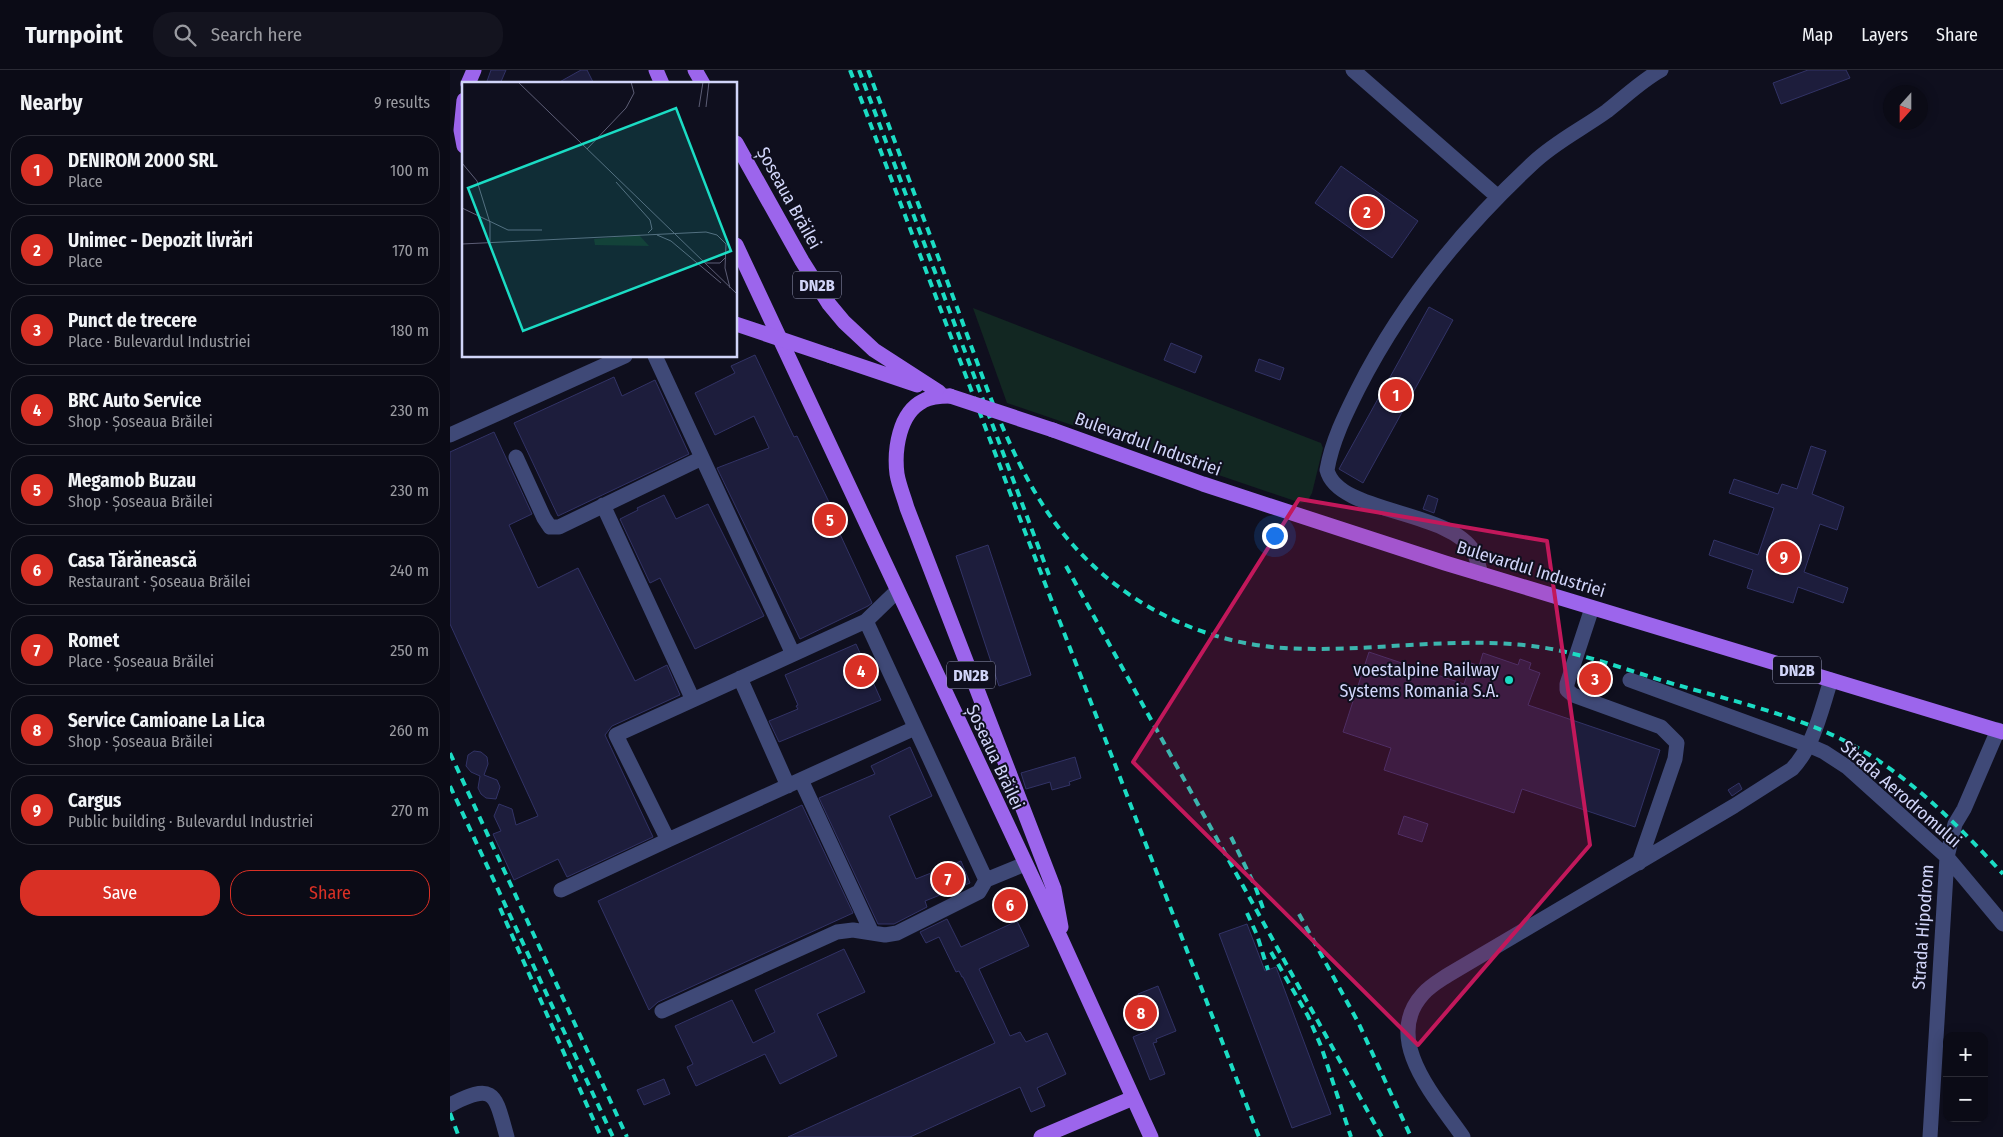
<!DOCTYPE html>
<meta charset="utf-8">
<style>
body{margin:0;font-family:"Fira Sans Condensed",sans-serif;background:#14141f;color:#f1f3f6}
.controls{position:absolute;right:15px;bottom:15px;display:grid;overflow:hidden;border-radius:10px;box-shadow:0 2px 12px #0003}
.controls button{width:45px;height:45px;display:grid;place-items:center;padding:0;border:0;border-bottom:1px solid #2b2b35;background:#0b0b16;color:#f1f3f6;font:25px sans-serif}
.compass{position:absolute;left:1433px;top:15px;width:45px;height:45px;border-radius:50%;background:#0b0b16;box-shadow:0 2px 12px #0003;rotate:201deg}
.you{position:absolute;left:824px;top:465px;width:18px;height:18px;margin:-12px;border:4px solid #fff;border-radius:50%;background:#1a73e8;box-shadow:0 0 0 8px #1a73e833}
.badge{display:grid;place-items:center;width:32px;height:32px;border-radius:50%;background:#d93025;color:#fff;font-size:16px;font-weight:700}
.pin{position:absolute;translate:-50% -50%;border:2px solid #fff;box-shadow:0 1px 5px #0006}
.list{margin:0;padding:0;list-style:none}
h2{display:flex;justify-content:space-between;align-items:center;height:65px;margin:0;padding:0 20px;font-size:21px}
h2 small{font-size:16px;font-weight:400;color:#9a9ba1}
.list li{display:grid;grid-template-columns:32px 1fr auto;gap:15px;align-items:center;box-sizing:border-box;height:70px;margin:0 10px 10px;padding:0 10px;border:1px solid #2b2b35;border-radius:20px}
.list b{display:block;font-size:19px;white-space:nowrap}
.list p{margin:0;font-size:16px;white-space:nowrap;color:#9a9ba1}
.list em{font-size:16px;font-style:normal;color:#9a9ba1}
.actions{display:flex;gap:10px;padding:15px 20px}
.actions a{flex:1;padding:11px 0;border:1px solid #d93025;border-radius:20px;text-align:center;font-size:18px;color:#d93025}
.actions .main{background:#d93025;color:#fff}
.icon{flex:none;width:28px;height:28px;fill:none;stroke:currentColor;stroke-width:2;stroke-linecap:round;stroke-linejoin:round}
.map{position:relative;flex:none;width:1553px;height:1067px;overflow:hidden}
header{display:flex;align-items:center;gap:30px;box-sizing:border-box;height:70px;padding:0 25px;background:#0b0b16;border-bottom:1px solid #2b2b35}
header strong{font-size:24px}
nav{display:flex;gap:28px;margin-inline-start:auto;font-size:18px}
.search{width:350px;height:45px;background:#14141f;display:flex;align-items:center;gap:12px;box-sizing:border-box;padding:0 18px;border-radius:20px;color:#9a9ba1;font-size:19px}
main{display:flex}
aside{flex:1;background:#0b0b16}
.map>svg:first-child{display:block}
.green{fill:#122722}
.building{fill:#1d1d3c;stroke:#323366}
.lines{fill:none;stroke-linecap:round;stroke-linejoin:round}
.minor{stroke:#3f4977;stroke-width:15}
.major{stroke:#9c65ec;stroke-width:15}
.rail{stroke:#1bdcc4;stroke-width:4;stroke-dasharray:8 6;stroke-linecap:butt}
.major-bridge{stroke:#9c65ec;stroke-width:15}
.marked{fill:#c2185b;fill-opacity:0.2;stroke:#c2185b;stroke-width:4;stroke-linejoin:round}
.poi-dot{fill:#1bdcc4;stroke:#0f0f1e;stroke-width:2}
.labels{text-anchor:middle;stroke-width:4;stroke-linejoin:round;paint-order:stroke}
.shield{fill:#0f0f1e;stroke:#979ab7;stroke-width:1}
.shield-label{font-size:16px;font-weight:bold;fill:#d1d5f9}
.street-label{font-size:18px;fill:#d1d5f9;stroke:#0f0f1e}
.poi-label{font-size:18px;fill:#d1d5f9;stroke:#0f0f1e;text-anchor:end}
.inset-road{fill:none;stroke:#5d5e76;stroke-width:1}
.view{fill:#1bdcc4;fill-opacity:0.15;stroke:#1bdcc4;stroke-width:2.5}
.inset-edge{fill:none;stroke:#d1d5f9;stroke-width:2.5}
</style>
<header>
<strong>Turnpoint</strong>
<div class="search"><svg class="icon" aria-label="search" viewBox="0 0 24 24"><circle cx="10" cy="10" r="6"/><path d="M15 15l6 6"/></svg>Search here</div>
<nav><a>Map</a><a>Layers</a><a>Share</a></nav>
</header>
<main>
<aside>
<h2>Nearby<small>9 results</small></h2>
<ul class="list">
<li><span class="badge">1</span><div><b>DENIROM 2000 SRL</b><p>Place</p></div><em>100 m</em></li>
<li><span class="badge">2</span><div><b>Unimec - Depozit livrări</b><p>Place</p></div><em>170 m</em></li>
<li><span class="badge">3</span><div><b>Punct de trecere</b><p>Place · Bulevardul Industriei</p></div><em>180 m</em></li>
<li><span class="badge">4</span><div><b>BRC Auto Service</b><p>Shop · Șoseaua Brăilei</p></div><em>230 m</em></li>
<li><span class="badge">5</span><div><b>Megamob Buzau</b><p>Shop · Șoseaua Brăilei</p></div><em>230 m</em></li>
<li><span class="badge">6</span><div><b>Casa Tărănească</b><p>Restaurant · Șoseaua Brăilei</p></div><em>240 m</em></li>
<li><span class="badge">7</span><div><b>Romet</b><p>Place · Șoseaua Brăilei</p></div><em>250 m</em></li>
<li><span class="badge">8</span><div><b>Service Camioane La Lica</b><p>Shop · Șoseaua Brăilei</p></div><em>260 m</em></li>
<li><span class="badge">9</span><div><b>Cargus</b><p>Public building · Bulevardul Industriei</p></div><em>270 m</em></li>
</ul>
<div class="actions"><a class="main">Save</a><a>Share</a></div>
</aside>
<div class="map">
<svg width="1553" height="1067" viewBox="0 0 1553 1067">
<rect width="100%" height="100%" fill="#0f0f1e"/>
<!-- green -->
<path class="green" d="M523 238 871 373 873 378 862 423 857 432 851 433 557 333Z"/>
<!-- building -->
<path class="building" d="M41 0H56L50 14H36Z
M131 0H137L144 14H106Z
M1358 0H1396L1400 8 1331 34 1323 13Z
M891 96 968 151 942 188 865 133Z
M979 237 1003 250 913 413 889 399Z
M721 273 752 286 745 303 714 290Z
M305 285 344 367 347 366 393 461 389 462 422 533 418 536 350 569 267 398 319 378 304 346 265 365 245 323 285 303 281 296Z
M809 289 834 298 830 310 805 301Z
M164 307 172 326 205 310 239 384 108 446 64 353Z
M44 362 82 444 59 455 88 518 128 498 185 611 217 595 230 625 162 656 155 665 203 767 117 807 108 789 64 810 43 764 51 761 44 746 49 734 62 739 66 755 88 746 0 554V382Z
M1361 376 1376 381 1362 424 1394 437 1387 460 1370 454 1354 502 1398 518 1393 533 1348 517 1343 533 1297 518 1303 500 1259 485 1264 470 1308 485 1324 438 1279 423 1284 409 1328 424 1332 414 1347 419Z
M214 425 226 449 258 434 314 546 245 579 210 508 200 513 170 449 188 440 187 438Z
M978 425 988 429 984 443 973 439Z
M538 475 581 605 549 616 506 486Z
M406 574 431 630 329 672 319 651 348 639 346 636 348 635 335 605Z
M919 582 1014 614 1021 593 1029 596 1033 583 1068 595 1070 589 1081 593 1079 599 1090 603 1078 635 1210 680 1185 757 1072 719 1064 743 934 700 941 678 893 662Z
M1135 595 1161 605 1154 622 1129 612Z
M460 677 482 726 439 746 466 809 511 791 520 813 475 831 477 837 444 854H428L369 728 425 704 421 696Z
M24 681 31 682 37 687 38 694 34 705 47 710 50 717 46 729 36 728 31 724 28 718 30 706 21 702 16 696 18 685Z
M625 687 631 708 619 712 620 715 602 720 600 712 576 719 571 703Z
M1289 713 1292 719 1282 726 1278 720Z
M352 735 403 843 208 932 199 940 148 831Z
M954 746 978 754 972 772 948 764Z
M560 825 569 842 557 848 549 831Z
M497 849 511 877 567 851 579 876 529 899 560 966 570 962 576 972 597 963 616 1004 587 1018 595 1036 581 1042 570 1017 460 1067H338L545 973 513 907H512L509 901 506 902 489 867 476 873 470 862Z
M797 854 815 901 826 897 881 1044 842 1058 769 864Z
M394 879 415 922 367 944 387 986 330 1014 315 984 246 1016 237 997 243 994 225 956 282 930 303 973 325 962 305 920Z
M708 916 726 961 706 969 707 972 703 973 715 1004 700 1010 683 967 702 959 688 924Z
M214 1009 220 1024 194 1035 187 1020Z"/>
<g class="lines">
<!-- minor -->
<path class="minor" d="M903 0 1048 127
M205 286 343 584
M0 365 175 286
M66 387 94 448 100 457H109L252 388
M153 435 243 630
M1031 504C1029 497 1027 489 1024 482 998 439 888 444 877 400 882 371 895 345 908 319 951 234 1013 158 1083 93 1105 72 1132 59 1157 41 1175 27 1191 11 1211 0
M447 521 416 551 166 665 218 770 465 658
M1142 538 1117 614V620L1123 625 1211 657 1227 673 1225 689 1189 793
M416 551 536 810 575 794
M290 608 338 716
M1180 610 1358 675 1374 682 1397 697 1497 787 1553 854
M351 710 422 863
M111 820 218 770
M212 941 387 862 403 860 435 865 447 863 529 822 536 810
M0 1035C46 1011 45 1025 57 1067
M1013 1067C987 1029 931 970 973 924 980 916 989 911 998 905L1284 736 1342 699C1364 676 1371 640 1381 610
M1480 1067 1497 787 1505 754 1514 739 1548 660"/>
<!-- major -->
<path class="major" d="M206 0 212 14
M245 0 253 14
M18 14 24 0
M14 30 11 60 14 76
M286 73 352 191 379 234 394 252 424 280 489 322
M286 175 611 869 701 1067
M381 286 467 315
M500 326C491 326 481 326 473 331 449 343 444 380 447 404 449 416 454 427 457 438L604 819 611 857
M603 360 753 414 995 493 1553 662
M591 1067 683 1028"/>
<!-- rail -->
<path class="rail" d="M400 0 567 441 809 1067
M409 0 599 505
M418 0C448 80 478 160 508 240 537 318 567 413 623 475 677 536 754 573 834 578 917 583 999 566 1082 576 1126 581 1174 599 1217 612 1275 629 1339 643 1393 670 1456 702 1506 753 1553 804
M616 496 932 1067
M0 683 177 1067
M0 716 163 1067
M781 767 805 816 814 841
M50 838 151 1067
M797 843 807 865 818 900
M849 844 908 952 961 1067
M821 882 858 946 871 976 901 1067
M0 1043 9 1067"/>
<!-- major-bridge -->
<path class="major-bridge" d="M286 254 381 286
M500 326 603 360"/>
</g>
<!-- marked area -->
<path class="marked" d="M849 429 1097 471 1140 775 968 975 683 692Z"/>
<!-- markers -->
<circle class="poi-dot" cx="1059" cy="610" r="5"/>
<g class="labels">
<!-- shield labels -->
<g class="shield">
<rect x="343" y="201.5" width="48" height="27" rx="4"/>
<rect x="1323" y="586.5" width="48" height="27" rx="4"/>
<rect x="497" y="591.5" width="48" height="27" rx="4"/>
</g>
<g class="shield-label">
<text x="367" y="221">DN2B</text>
<text x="1347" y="606">DN2B</text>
<text x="521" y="611">DN2B</text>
</g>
<!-- street labels -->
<g class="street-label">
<text transform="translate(339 128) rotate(61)" y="6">Șoseaua Brăilei</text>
<text transform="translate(698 374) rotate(20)" y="6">Bulevardul Industriei</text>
<text transform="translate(1081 499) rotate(17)" y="6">Bulevardul Industriei</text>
<text transform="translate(545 687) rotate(65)" y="6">Șoseaua Brăilei</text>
<text transform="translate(1451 724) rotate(41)" y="6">Strada Aerodromului</text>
<text transform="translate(1473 857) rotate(-86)" y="6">Strada Hipodrom</text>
</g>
<!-- poi labels -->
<g class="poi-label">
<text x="1049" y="606">voestalpine Railway<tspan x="1049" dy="21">Systems Romania S.A.</tspan></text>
</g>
</g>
<!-- overview -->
<g transform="translate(12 12)">
<rect width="275" height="275" fill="#0f0f1e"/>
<path d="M177 153 187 164 133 163 132 157Z" fill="#122722"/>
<path class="inset-road" d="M56 0 275 212M237 25 241 0M244 25 247 0M125 67 164 26 172 11 169 0M0 81 15 99 28 141V160M154 100 188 138 190 147 186 151M0 126 46 148H80M195 153 209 159 259 201M0 162 244 150 255 153 264 162 263 186 268 206M243 181H258L264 175"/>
<path class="view" d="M214 26 269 169 61 249 6 106Z"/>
<rect width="275" height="275" class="inset-edge"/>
</g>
</svg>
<div class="controls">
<button>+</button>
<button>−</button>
</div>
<svg class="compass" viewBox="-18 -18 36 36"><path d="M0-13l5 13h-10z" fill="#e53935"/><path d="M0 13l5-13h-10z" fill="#9a9ba1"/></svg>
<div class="you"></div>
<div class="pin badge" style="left:946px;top:325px">1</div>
<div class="pin badge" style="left:917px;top:142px">2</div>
<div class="pin badge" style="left:1145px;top:609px">3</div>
<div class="pin badge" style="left:411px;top:601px">4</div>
<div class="pin badge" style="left:380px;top:450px">5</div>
<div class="pin badge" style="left:560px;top:835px">6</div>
<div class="pin badge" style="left:498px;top:809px">7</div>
<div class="pin badge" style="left:691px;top:943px">8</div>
<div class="pin badge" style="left:1334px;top:487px">9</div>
</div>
</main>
